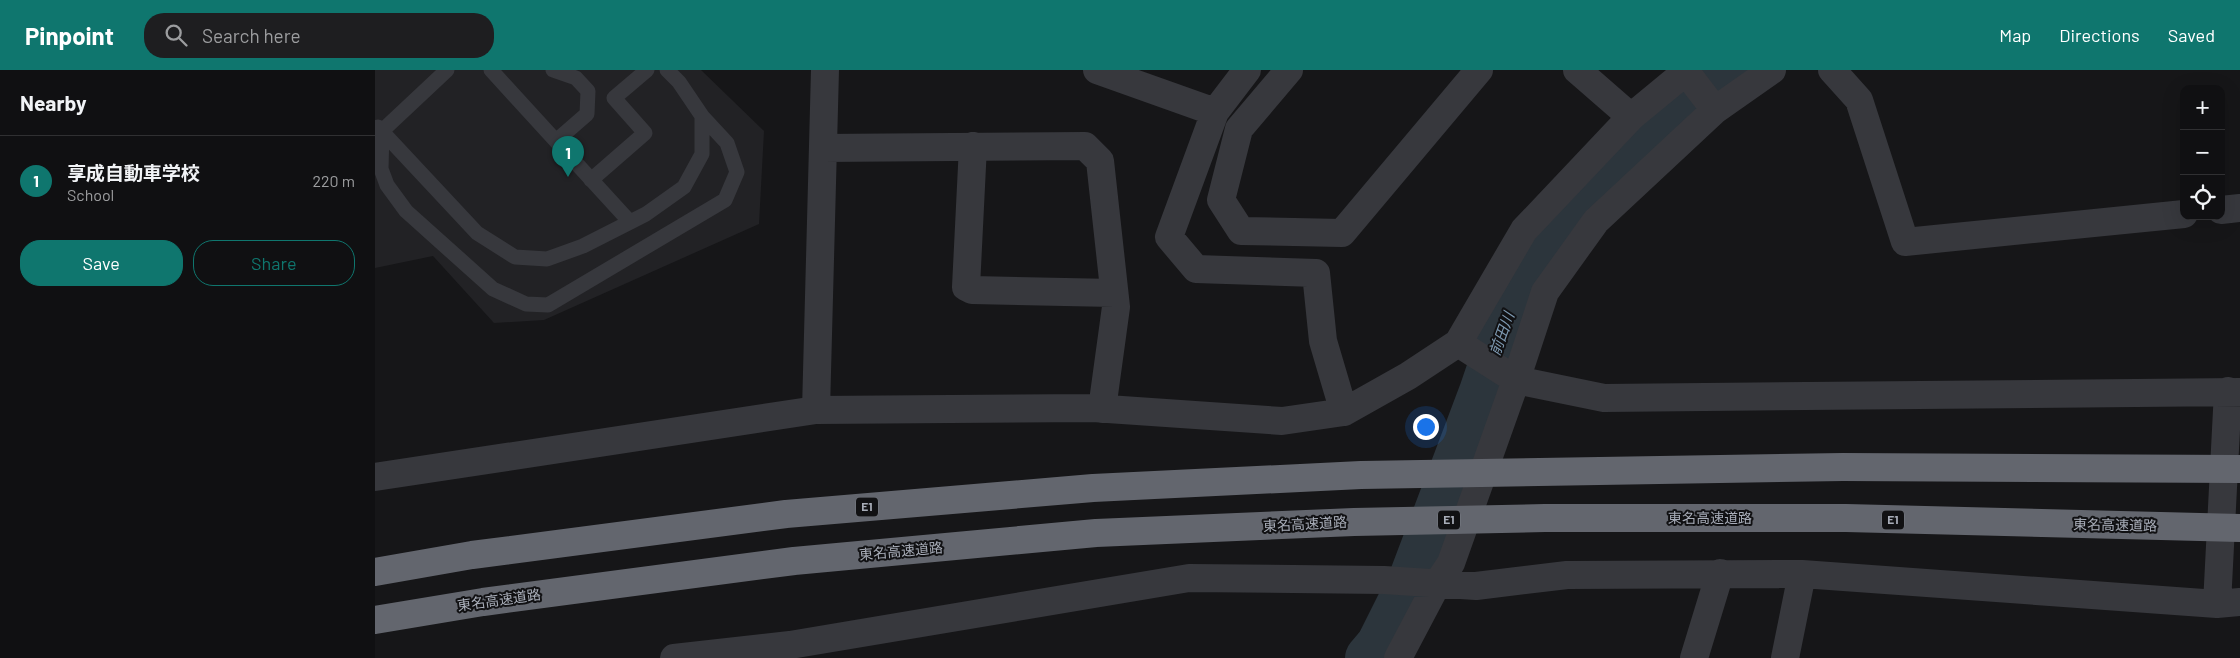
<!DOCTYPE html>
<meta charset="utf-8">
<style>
body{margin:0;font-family:Barlow,"Noto Sans JP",sans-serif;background:#1e1e20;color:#f1f3f6}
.controls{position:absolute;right:15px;top:15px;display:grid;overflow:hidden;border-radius:10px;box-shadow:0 5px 20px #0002}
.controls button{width:45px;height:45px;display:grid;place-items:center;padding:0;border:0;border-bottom:1px solid #303032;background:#101012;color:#f1f3f6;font:25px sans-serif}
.you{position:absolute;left:1050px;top:356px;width:18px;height:18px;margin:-12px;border:4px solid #fff;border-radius:50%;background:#1a73e8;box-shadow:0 0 0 8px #1a73e833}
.badge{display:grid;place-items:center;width:32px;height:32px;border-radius:50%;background:#0f766e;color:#fff;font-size:16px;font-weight:700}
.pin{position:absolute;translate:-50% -41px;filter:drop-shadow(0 1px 2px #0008)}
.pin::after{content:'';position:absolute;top:26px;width:18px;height:15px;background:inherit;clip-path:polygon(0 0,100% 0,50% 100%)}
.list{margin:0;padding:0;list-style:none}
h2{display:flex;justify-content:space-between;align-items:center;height:65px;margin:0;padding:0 20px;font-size:21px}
h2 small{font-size:16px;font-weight:400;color:#9c9d9f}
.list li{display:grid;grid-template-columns:32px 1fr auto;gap:15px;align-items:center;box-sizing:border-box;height:90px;padding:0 20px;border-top:1px solid #303032}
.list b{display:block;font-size:19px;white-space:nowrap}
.list p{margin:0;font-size:16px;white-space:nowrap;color:#9c9d9f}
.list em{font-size:16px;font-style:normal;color:#9c9d9f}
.actions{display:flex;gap:10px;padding:15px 20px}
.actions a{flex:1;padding:11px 0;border:1px solid #0f766e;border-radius:20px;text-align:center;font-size:18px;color:#0f766e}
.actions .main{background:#0f766e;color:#fff}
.icon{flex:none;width:28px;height:28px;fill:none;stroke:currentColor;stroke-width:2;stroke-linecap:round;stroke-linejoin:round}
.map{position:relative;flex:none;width:1865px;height:588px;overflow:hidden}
header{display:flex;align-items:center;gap:30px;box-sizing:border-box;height:70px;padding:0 25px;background:#0f766e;color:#fff}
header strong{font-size:24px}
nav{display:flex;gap:28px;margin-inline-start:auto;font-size:18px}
.search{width:350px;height:45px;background:#1e1e20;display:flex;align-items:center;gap:12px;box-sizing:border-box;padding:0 18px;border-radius:20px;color:#9c9d9f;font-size:19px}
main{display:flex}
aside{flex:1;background:#101012}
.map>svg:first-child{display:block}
.built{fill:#222225}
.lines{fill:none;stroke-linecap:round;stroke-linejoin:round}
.river{stroke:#2c353c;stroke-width:48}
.service{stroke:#37383d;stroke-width:15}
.minor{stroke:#37383d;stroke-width:28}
.motorway{stroke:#63666e;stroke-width:28}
.labels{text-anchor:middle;stroke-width:4;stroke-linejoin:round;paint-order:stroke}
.shield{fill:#111113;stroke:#7b7e86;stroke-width:1}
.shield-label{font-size:12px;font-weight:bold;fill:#a8adb8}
.street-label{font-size:14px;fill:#a8adb8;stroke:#111113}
.water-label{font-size:15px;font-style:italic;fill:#7f9bb3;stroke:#111113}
</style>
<header>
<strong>Pinpoint</strong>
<div class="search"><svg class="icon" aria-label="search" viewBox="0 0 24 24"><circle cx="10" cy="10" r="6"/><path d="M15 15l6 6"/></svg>Search here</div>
<nav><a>Map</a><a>Directions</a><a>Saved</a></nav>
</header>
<main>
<aside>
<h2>Nearby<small></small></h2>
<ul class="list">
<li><span class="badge">1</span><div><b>享成自動車学校</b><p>School</p></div><em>220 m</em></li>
</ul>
<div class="actions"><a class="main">Save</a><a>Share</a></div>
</aside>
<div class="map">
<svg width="1865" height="588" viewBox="0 0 1865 588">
<rect width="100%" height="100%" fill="#161618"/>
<!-- built -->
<path class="built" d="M0 0H326L389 61 384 154 169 250 119 253 58 186 0 198Z"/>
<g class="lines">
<!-- river -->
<path class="river" d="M994 588 1005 575 1036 513 1108 322 1140 228 1195 142 1300 40 1351 0"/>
<!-- service -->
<path class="service" d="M72 0 7 61 6 99 12 115 31 141 118 219 151 234 173 235 350 130 362 102 352 73 327 46
M116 0 255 152
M178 0 201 8 213 21 212 44 181 71
M3 57 102 163 140 187 172 189 208 176 271 144 309 117 327 84V46L304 12 292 0
M216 110 270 63 239 28 272 0"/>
<!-- minor -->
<path class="minor" d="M722 0 840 42
M872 0 840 42 794 167 821 199 941 203 948 271 969 342
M914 0 864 59 846 130 866 161 967 163 1104 0
M1202 0 1256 47
M1457 0 1484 30 1530 172 1809 144
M1311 2 1340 40
M598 76 591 217 597 220 739 223
M448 78 710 76 725 91 741 237 727 339
M1846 140 1865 138
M1083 273 1141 310 1229 328 1865 322
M441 340 450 0
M0 407 441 340 718 338 907 351 969 342 1033 306 1083 273 1149 160 1256 47 1313 0
M1842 534 1853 321
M299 588 415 575 814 508 1009 510 1101 516 1192 505 1427 504 1842 534 1865 532
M1023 588 1062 514 1076 493 1141 310 1170 222 1221 151 1340 40 1397 0
M1319 588 1345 503
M1410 588 1427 504"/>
<!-- motorway -->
<path class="motorway" d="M0 502 97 485 411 444 718 418 986 405 1468 397 1865 399
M0 550 108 532 419 491 721 463 979 452 1170 448H1471L1865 458"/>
</g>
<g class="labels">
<!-- shield labels -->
<g class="shield">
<rect x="481" y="427.5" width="22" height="19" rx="4"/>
<rect x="1063" y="440.5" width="22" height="19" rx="4"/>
<rect x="1507" y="440.5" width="22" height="19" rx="4"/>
</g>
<g class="shield-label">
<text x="492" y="441">E1</text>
<text x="1074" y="454">E1</text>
<text x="1518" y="454">E1</text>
</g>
<!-- street labels -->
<g class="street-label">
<text x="1335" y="453">東名高速道路</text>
<text transform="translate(930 454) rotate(-3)" y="5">東名高速道路</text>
<text transform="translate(1740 455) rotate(1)" y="5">東名高速道路</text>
<text transform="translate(526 481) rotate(-5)" y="5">東名高速道路</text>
<text transform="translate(124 530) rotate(-8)" y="5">東名高速道路</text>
</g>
<!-- water labels -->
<g class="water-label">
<text transform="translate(1127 264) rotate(-70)" y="5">前田川</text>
</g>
</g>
</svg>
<div class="controls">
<button>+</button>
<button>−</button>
<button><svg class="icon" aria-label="locate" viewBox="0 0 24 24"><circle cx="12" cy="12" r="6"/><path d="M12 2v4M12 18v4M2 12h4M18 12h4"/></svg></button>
</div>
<div class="you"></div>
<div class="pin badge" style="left:193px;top:107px">1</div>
</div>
</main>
